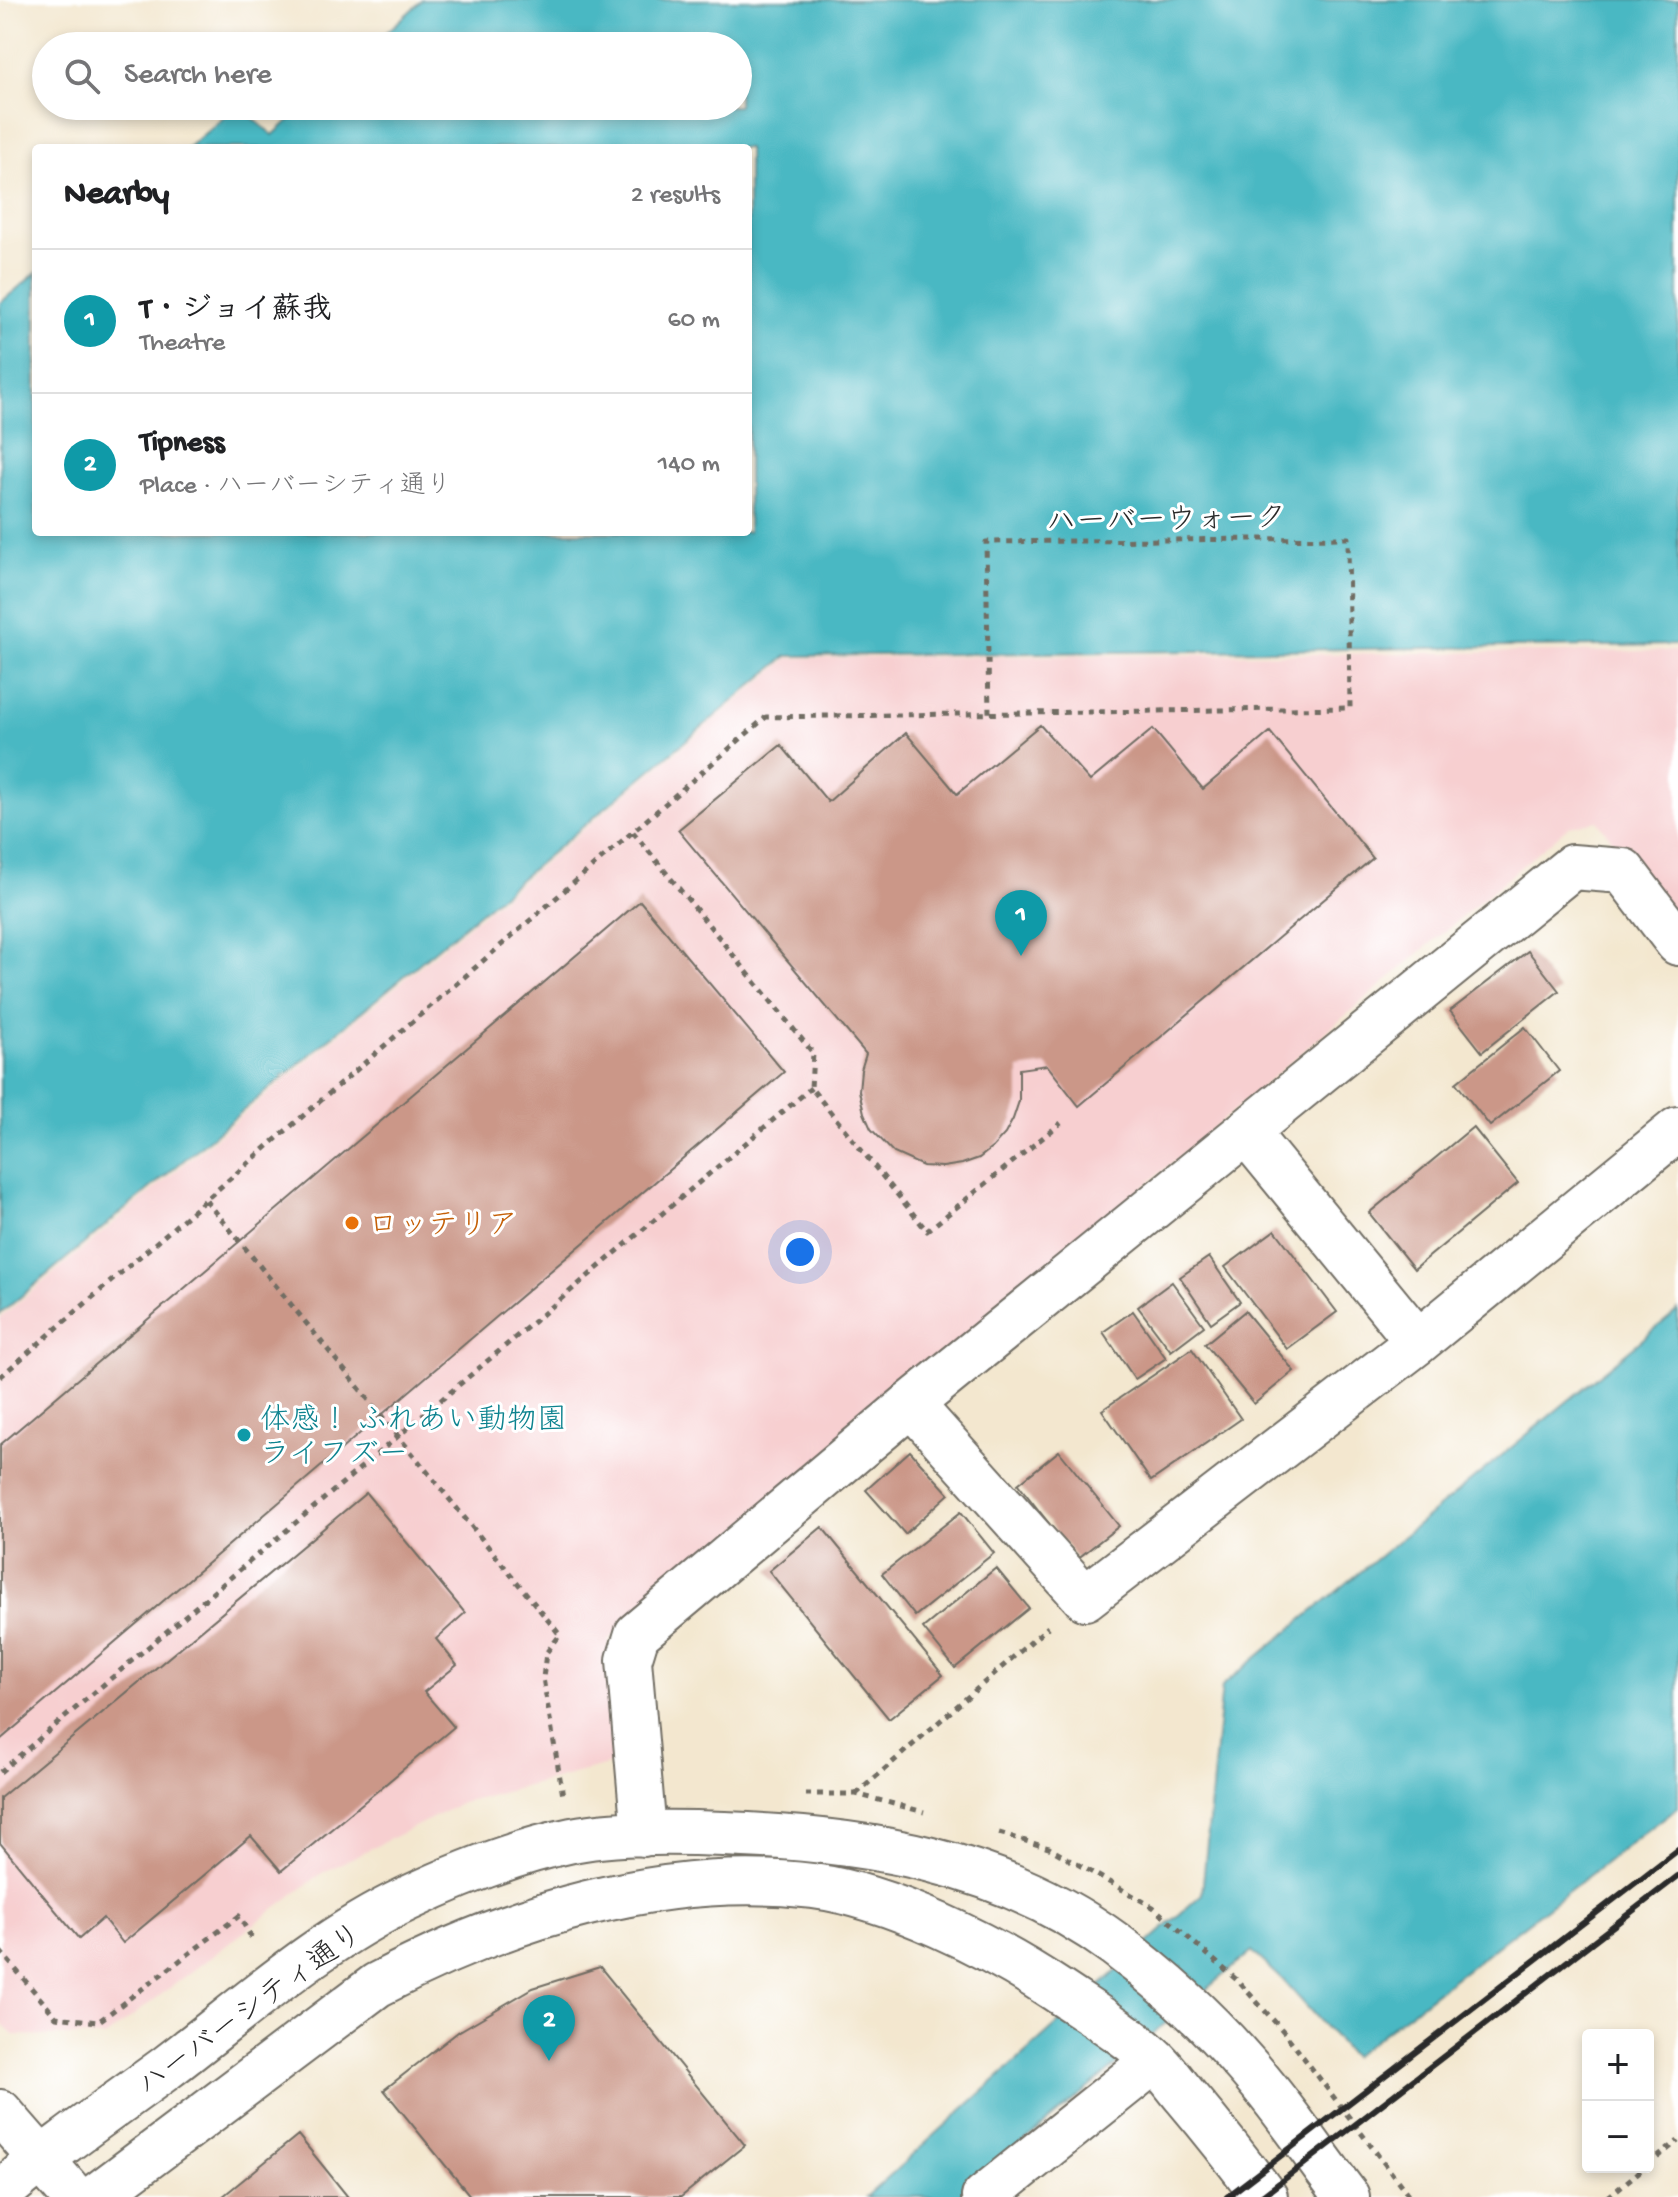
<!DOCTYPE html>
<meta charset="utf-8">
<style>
body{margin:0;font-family:"Gochi Hand","Klee One",sans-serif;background:#f6f6f6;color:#202124}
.controls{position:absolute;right:24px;bottom:24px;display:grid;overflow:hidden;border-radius:8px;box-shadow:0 4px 12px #0003}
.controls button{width:72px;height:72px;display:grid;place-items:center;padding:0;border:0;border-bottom:2px solid #e0e0e0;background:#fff;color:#202124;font:40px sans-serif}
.you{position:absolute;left:800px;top:1252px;width:28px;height:28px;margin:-20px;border:6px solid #fff;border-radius:50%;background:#1a73e8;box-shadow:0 0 0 12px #1a73e833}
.badge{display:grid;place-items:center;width:52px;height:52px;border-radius:50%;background:#b45309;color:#fff;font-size:26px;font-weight:700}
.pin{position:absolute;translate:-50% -66px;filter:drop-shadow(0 2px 4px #0008)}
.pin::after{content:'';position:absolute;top:42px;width:28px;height:24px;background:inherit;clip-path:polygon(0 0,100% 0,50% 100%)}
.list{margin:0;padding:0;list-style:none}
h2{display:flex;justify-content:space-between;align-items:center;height:104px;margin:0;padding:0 32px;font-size:34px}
h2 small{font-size:26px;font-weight:400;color:#757577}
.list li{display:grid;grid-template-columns:52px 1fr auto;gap:24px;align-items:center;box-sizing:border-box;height:144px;padding:0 32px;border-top:2px solid #e0e0e0}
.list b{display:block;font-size:30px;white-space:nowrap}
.list p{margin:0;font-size:26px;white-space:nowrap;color:#757577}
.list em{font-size:26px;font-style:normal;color:#757577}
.icon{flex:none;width:44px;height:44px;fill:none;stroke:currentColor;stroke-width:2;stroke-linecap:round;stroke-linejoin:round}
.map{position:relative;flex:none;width:1678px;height:2197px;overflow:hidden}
.search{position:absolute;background:#fff;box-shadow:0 4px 12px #0003;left:32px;top:32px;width:720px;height:88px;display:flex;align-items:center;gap:20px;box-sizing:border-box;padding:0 28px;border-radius:44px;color:#757577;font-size:30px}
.panel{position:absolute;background:#fff;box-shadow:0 4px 12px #0003;left:32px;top:144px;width:720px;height:392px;border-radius:8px}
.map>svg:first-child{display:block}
.built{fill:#f7cfd0}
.water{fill:#49b8c3;stroke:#3a7277;stroke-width:2}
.building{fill:#cb9788}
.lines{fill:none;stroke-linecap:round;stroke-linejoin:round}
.minor-casing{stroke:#716d64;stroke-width:48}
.path{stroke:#716d64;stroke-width:5;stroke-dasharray:6 6;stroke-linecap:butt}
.minor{stroke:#fff;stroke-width:44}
.rail{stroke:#2b2b2b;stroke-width:6}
.food-dot{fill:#e8710a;stroke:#fff;stroke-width:3}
.culture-dot{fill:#0f9aa8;stroke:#fff;stroke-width:3}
.labels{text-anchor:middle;stroke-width:6;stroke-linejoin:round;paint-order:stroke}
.street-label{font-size:30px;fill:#2b2b2b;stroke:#fff}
.food-label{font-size:30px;fill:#c56008;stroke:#fff;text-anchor:start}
.culture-label{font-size:30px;fill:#0d838f;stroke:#fff;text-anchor:start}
</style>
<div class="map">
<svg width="1678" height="2197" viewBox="0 0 1678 2197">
<rect width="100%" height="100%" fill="#fff"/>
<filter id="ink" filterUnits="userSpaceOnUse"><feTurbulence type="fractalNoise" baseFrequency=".0125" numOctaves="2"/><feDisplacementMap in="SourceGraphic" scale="16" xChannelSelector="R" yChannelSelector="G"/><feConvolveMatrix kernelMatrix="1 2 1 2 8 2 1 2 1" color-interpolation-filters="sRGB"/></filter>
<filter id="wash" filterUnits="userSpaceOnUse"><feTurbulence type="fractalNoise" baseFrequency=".006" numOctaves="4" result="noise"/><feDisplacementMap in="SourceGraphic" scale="32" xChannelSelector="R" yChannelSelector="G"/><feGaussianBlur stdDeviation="1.8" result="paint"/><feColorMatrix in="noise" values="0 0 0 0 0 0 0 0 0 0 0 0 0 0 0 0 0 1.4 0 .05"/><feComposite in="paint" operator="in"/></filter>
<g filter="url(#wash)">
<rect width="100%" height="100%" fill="#f3e7cf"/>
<!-- built -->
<path class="built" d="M1678 651V921L1597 821 1569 826 609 1640 623 1761 462 1803 322 1873 105 2037 13 2035 0 2021V1318L788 658Z"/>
<!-- water -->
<path class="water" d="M422 0H1678V645L787 656 0 1314V303L36 273V532H748V148H187L238 106 273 135 305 106H738V46H372Z
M1678 1310V1807L1352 2057 1283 1980 1252 1951 958 2197H866L1202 1894 1222 1686Z"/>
<g id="blocks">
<!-- building -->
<path class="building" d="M1040 725 1090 781 1153 729 1203 789 1270 732 1373 858 1079 1106 1047 1065 1019 1069V1101L1013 1119 1005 1134 993 1147 979 1158 962 1164 943 1167 923 1166 894 1153 871 1129 864 1113 859 1091 861 1070 866 1054 678 830 781 745 828 802 906 733 957 794Z
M640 901 784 1072 0 1740V1445Z
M1528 951 1559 991 1482 1052 1450 1011Z
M1525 1027 1559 1071 1490 1126 1456 1083Z
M1473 1127 1518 1183 1414 1269 1369 1213Z
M1275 1230 1337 1312 1287 1349 1225 1267Z
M1209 1257 1240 1302 1211 1323 1180 1277Z
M1172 1282 1204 1326 1171 1351 1138 1307Z
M1133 1311 1166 1358 1135 1379 1103 1332Z
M1245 1311 1294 1371 1254 1404 1205 1344Z
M1192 1349 1241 1419 1151 1481 1102 1410Z
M910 1451 949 1494 905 1534 866 1490Z
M1059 1451 1119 1526 1077 1559 1018 1484Z
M366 1493 465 1613 436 1639 457 1665 424 1692 454 1727 281 1871 251 1836 123 1943 103 1918 79 1939 0 1843V1798Z
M961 1512 994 1553 915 1616 882 1574Z
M822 1527 943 1675 889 1719 769 1571Z
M996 1568 1029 1608 955 1668 923 1628Z
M600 1967 745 2145 681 2197H471L384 2090 458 2032 533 1988Z
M298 2135 348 2197H222Z"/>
</g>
</g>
<g filter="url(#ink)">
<use href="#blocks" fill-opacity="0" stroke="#716d64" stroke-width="2"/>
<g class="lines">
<defs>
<path id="minor" d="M1247 1133 1418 1342
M911 1404 1085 1598 1418 1342 1678 1129
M644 1834 629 1660 637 1634 911 1404 1572 867 1623 871 1678 943
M0 2112 74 2197
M0 2193C53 2148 110 2109 166 2068 244 2009 318 1941 407 1899 459 1874 516 1852 572 1840 616 1831 679 1832 724 1834 863 1839 1002 1860 1116 1945 1163 1980 1207 2020 1245 2064 1282 2105 1313 2153 1347 2197
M95 2197 377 1985C509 1916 663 1868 813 1886 890 1896 993 1947 1057 1990 1088 2011 1127 2034 1155 2060 1166 2071 1176 2085 1186 2097 1214 2130 1240 2163 1265 2197
M984 2197 1155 2060"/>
</defs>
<!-- minor casing -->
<use href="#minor" class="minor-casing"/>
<!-- path -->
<path class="path" d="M633 832 813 1053 811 1088 927 1231 1061 1123
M206 1200 560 1635 546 1653 543 1678 563 1796
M0 1377 766 717 1350 708 1348 538 986 542 989 714
M0 1772 811 1088
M805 1794H856L924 1812
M856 1794 1048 1627
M999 1833 1049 1848 1153 1907 1238 1981 1284 2032 1410 2197
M0 1951 56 2017 98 2022 239 1916 254 1942
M1648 2165 1678 2141
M1608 2197 1645 2167"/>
<!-- minor -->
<use href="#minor" class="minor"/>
<!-- rail -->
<path class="rail" d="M1227 2197 1678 1850
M1261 2197 1678 1876"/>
</g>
</g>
<!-- markers -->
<circle class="food-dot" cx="352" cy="1223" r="8"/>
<circle class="culture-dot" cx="244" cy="1435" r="8"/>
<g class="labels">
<!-- street labels -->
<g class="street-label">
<text transform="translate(1166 518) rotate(-1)" y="10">ハーバーウォーク</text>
<text transform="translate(249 2008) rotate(-36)" y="10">ハーバーシティ通り</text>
</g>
<!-- food labels -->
<g class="food-label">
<text x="368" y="1233">ロッテリア</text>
</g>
<!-- culture labels -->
<g class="culture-label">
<text x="260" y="1428">体感！ ふれあい動物園<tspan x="260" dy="34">ライフズー</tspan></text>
</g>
</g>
</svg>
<div class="controls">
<button>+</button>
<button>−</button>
</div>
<div class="you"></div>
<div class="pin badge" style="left:1021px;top:956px;background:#0f9aa8">1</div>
<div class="pin badge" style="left:549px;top:2061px;background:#0f9aa8">2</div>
<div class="search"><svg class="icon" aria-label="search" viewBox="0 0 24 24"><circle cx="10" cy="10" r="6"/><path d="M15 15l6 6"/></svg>Search here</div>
<section class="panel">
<h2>Nearby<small>2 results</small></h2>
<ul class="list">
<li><span class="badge" style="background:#0f9aa8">1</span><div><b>T・ジョイ蘇我</b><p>Theatre</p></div><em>60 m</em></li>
<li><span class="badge" style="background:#0f9aa8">2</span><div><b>Tipness</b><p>Place · ハーバーシティ通り</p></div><em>140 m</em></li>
</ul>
</section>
</div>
